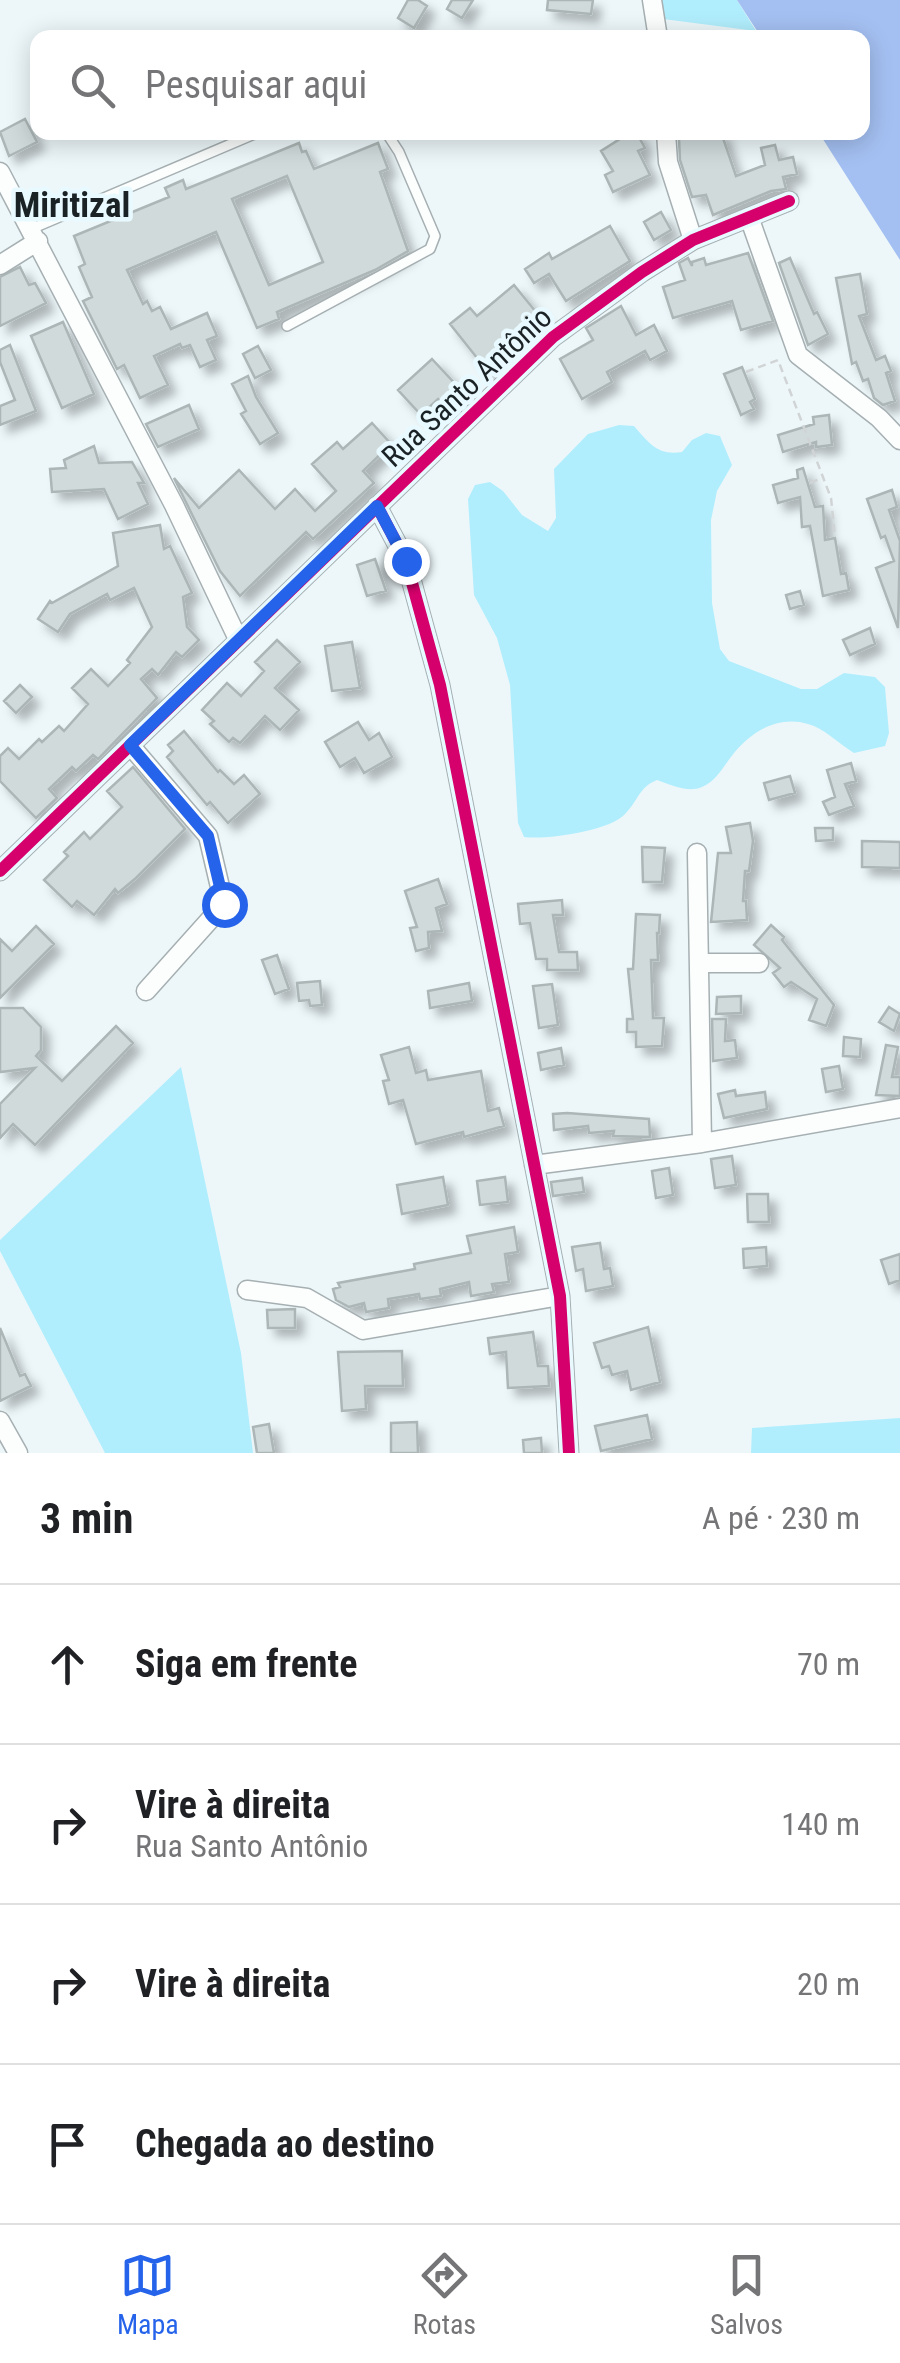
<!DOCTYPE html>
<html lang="pt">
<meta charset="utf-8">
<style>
body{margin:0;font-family:"Roboto Condensed",sans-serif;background:#f6f6f6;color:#202124}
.stop{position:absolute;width:30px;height:30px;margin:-22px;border:8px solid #2563eb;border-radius:50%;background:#fff}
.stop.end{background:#2563eb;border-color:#fff;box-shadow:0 2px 10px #0008}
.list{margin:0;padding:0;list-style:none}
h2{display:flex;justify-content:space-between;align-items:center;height:130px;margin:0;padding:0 40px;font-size:42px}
h2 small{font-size:32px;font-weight:400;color:#757577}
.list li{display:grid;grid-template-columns:65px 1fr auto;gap:30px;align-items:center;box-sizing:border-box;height:160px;padding:0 40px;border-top:2px solid #e0e0e0}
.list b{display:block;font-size:38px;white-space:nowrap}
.list p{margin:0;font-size:32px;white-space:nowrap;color:#757577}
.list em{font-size:32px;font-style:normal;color:#757577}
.icon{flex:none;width:55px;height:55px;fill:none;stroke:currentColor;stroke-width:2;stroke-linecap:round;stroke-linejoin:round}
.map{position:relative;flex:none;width:900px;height:1453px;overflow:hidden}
.search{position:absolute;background:#fff;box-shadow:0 5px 25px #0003;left:30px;right:30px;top:30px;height:110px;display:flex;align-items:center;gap:25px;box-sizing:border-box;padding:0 35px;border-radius:20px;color:#757577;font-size:38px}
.sheet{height:770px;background:#fff}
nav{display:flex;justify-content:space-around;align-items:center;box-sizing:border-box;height:140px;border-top:2px solid #e0e0e0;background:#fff;font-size:28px;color:#757577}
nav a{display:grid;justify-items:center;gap:5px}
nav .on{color:#2563eb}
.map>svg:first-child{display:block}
.green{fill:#b1eefd}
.water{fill:#a4c0f2}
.building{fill:#d0dadb;stroke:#adb6b6;stroke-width:2.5;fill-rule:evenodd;filter:url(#shadow)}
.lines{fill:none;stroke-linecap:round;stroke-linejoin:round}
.lane-casing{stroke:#a6afb1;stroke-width:12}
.street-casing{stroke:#a6afb1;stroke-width:21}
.path{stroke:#d1d4d5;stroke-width:2.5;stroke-dasharray:8 5;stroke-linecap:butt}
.lane{stroke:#fcfefe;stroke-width:9}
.street{stroke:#fcfefe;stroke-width:18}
.cycleway-casing{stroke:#e8faff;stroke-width:19}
.cycleway{stroke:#d6006c;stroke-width:12}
.route{stroke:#2563eb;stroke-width:12}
.labels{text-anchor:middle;stroke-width:9;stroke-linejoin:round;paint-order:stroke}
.street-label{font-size:30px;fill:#1a2225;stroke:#e8faff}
.quarter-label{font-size:35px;font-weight:bold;fill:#1a2225;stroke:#e8faff}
</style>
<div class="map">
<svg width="900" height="1453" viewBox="0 0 900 1453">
<defs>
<filter id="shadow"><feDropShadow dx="8" dy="8" stdDeviation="5" flood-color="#0004"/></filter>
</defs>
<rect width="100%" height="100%" fill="#edf7fa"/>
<!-- green -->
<path class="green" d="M656 0H737L756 31 663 19Z
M619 425 634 426C649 443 658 456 682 452L692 440 706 433 720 436 732 465 717 491 711 520 712 603 720 649 729 661 801 689H817L844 673 875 677 885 687 889 733 885 746 854 753C839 744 824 728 808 724 779 715 752 731 734 753 724 765 717 781 702 787 688 793 671 785 657 780 639 787 638 801 625 814 610 831 546 840 524 837L518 823 510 685 497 638 474 595 468 499 475 485 490 482 503 491 522 515 548 531 556 518 554 469 588 434Z
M181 1067 241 1353 253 1453H105L0 1251V1240Z
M900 1418V1453H751L752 1428Z"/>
<!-- water -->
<path class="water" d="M737 0H900V260L819 133 862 132V38L761 37Z"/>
<!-- building -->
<path class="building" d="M408 0H418L427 6 414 28 398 18Z
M452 0H473L462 18 447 9Z
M548 0H593L591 14 547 10Z
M25 119 37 142 9 156 0 132Z
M631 132H636L645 148 638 151 650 175 613 192 605 175 613 171 601 151Z
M685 132H721L736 176 765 165 761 148 775 145 779 160 793 157 797 174 783 177 786 189 771 191 713 215 706 195 692 197 680 160 679 139 687 138Z
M299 143 302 152 306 151 314 169 378 143 388 169 380 172 408 251 375 270 277 312 279 319 257 328 216 232 127 270 143 304 147 301 152 311 160 307 171 329 207 313 217 336 207 340 216 360 200 367 190 345 182 348 180 344 154 356 168 385 140 398 124 365 117 369 83 301 92 297 79 267 85 264 74 236 169 197 165 188 183 180 186 189ZM287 176 323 262 269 285 232 199Z
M661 212 671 230 654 240 644 222Z
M610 226 630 261 566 301 549 274 534 283 525 269 549 253 552 259Z
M748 253 773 321 741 330 732 301 673 318 663 287 685 280 679 263 688 258 692 266V262L704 258 706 265Z
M790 258 814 314 817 312 828 334 808 345 779 263Z
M20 267 29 285 35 283 46 303 0 326V277Z
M860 274 867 314 859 316 876 360 885 356 891 371 886 373 895 401 883 405 874 398 868 379 863 381 856 362 852 364 836 278Z
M514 285 545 323 489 373 450 324 470 308 477 316Z
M621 306 636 335 654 325 667 351 650 360 645 351 607 372 612 382 582 399 560 359 593 340 586 328Z
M63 322 94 394 62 408 31 336Z
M10 345 36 411 0 425V406L15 400 0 362V350Z
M258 346 271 370 255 378 243 354Z
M432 359 459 388 442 404 438 399 421 415 398 390Z
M742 367 755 399 750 402 754 409 741 415 724 374Z
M248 376 256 397 278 433 260 444 241 414 246 411 232 384Z
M189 405 199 429 158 447 146 424Z
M829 415 832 445 816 447V442L783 452 778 435 814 424 813 417Z
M372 423 391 444 363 471 374 483 313 539 306 532 240 596 220 571 174 478 199 508 239 470 275 509 295 489 315 511 336 491 312 464 337 442 343 449Z
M94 446 99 463 132 462 144 483H138L148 504 118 519 104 489 52 492 50 469 66 468 64 460Z
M803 468 815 507 823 506 825 540 835 538 841 574 846 573 849 590 823 596 810 526 802 527 800 497 778 503 773 485 798 478 797 470Z
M892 490 897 507 889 510 900 541 898 628 876 568 894 561 885 536 881 538 867 499Z
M160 525 164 549 170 546 192 593 183 597 187 627 199 640 182 657 176 652 158 675 152 669 141 679 157 698 98 759 93 755 76 771 72 767 49 789 57 798 36 818 0 781V756L8 748 19 759 39 739 42 742 59 726 64 731 88 704 72 688 91 669 108 686 130 663 127 660 152 627 134 588 110 600 107 594 70 614 58 632 38 619 50 601 52 603 118 566 113 533Z
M375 559 386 591 367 596 357 565Z
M800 591 804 605 790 609 786 595Z
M870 628 875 644 850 655 843 640Z
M277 640 300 662 275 688 299 710 280 730 265 716 240 743 233 738 229 742 210 724 214 721 202 710 227 683 241 696 264 671 255 662Z
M352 642 360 688 332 691 325 646Z
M20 685 32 697 16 713 4 701Z
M358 722 369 740 379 733 392 757 364 773 355 758 340 767 325 742Z
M184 731 218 772 220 770 234 784 244 775 260 794 228 823 210 802 207 805 167 757 173 751 168 745Z
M851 763 856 781 845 784 854 806 829 815 823 802 835 797 827 770Z
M133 767 185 829 136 878 118 893 115 889 94 915 77 901 72 907 44 880 68 856 64 852 84 832 90 839 122 807 107 791Z
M790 776 795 793 769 800 764 783Z
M750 823 753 841 749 871H745L743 901H746L747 920 711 922 718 853H731L726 827Z
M815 828H833V840L816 841Z
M862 841 900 842V868L862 867Z
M642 847 665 848 662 882H643Z
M438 879 447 904 436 908 442 931 428 932 429 948 416 951 410 928 417 927 405 891Z
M562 900 563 915H553L559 952H577L578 970H547V959H536L530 923 520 924 518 904Z
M636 914 660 915 659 933H657L658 960H651L653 1018H664L662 1046 636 1047V1032H627V1019H633L628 969H633Z
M771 925 784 937 782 940 834 1005 826 1026 809 1020 817 999 791 982 784 987 773 973 780 968 754 945Z
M36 926 54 944 0 998V939L12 951Z
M277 955 289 989 275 994 262 960Z
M320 981 322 1005 310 1006 309 1000 299 1001 297 983Z
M469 983 472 1001 430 1008 428 991Z
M552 984 558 1025 539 1028 533 986Z
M741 996V1013L716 1014 717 997Z
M889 1007 900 1014 894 1031 879 1022Z
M0 1008H23L41 1027V1050L36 1056 62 1081 116 1026 133 1043 35 1145 13 1124 0 1138V1104L35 1068 0 1072Z
M712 1019H726L725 1041 735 1040 737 1058 713 1061Z
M844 1037 861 1039 860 1057 843 1056Z
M886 1045 898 1047 892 1077H900V1096L876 1095Z
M409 1047 416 1073 426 1070 428 1080 481 1071 488 1111 499 1108 504 1126 464 1137 463 1132 416 1144 403 1100 389 1104 383 1081 389 1080 381 1055Z
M561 1048 564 1065 541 1070 538 1053Z
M839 1066 843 1089 826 1092 822 1069Z
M735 1090 736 1096 765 1092 767 1109 724 1118 718 1094Z
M567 1113 649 1119 650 1137 613 1136 614 1131 589 1133 588 1126 554 1130 553 1114Z
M732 1156 736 1185 715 1188 711 1159Z
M669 1168 673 1195 656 1198 652 1171Z
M443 1177 448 1205 402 1214 397 1185Z
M505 1177 508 1202 480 1205 477 1181Z
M582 1178 584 1192 553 1196 551 1182Z
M747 1194H768L769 1222H748Z
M514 1227 518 1252 505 1254 509 1282 492 1284 494 1292 471 1296 469 1282 440 1289 441 1296 420 1299 419 1294 388 1299 389 1308 366 1312 364 1303 349 1307 336 1300 333 1289 340 1287 338 1283 415 1269 414 1264 471 1253 467 1236Z
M600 1243 604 1269 610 1268 613 1286 586 1291 583 1269 576 1271 572 1247Z
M766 1247 767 1266 744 1268 743 1249Z
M900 1254V1280L889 1284 881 1260Z
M295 1309V1328H268L267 1310Z
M648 1327 660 1382 631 1390 627 1371 612 1375 609 1366 602 1368 594 1343Z
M0 1328 20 1376 25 1374 31 1386 0 1401Z
M533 1332 538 1366H548L549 1386 508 1388 506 1352 490 1354 488 1338Z
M402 1351 403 1386H365L366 1409 342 1411 338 1352Z
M647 1415 652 1439 601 1451 595 1426Z
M417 1422 418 1453H391V1423Z
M269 1424 274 1453H257L253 1427Z
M541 1438 542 1453H524L523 1440Z"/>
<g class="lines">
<defs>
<path id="lane" d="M31 229 259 132
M287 326 430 249 435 236 399 152 386 132"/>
<path id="street" d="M652 0 658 38
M666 132 668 162 693 240
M0 172 174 505 238 639
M749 217 798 355 879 418 900 440
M0 265 38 241
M377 506 406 561 440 685 560 1296 569 1453
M130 745 208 836 224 904 146 991
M697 853 702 1143
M0 871 553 337 642 272 693 240 789 201
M699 963H759
M534 1165 702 1143 900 1108
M247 1290 307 1298 363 1330 560 1296
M0 1421 18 1453"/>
</defs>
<!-- lane casing -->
<use href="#lane" class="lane-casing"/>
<!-- street casing -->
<use href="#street" class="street-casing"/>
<!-- path -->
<path class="path" d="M746 372 778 360 831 498 835 537
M810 483 822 478"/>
<!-- lane -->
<use href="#lane" class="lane"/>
<!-- street -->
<use href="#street" class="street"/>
<defs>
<path id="cycleway" d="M377 506 406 561 440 685 560 1296 569 1453
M0 871 553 337 642 272 693 240 789 201"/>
</defs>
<!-- cycleway casing -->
<use href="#cycleway" class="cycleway-casing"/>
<!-- cycleway -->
<use href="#cycleway" class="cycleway"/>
</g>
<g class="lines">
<!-- route -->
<path class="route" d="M224 904 208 836 130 745 377 506 406 561"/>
</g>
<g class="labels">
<!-- street labels -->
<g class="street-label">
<text transform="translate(467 387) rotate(-43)" y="10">Rua Santo Antônio</text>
</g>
<!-- quarter labels -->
<g class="quarter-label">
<text x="72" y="217">Miritizal</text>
</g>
</g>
</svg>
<div class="stop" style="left:224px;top:904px"></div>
<div class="stop end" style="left:406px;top:561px"></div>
<div class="search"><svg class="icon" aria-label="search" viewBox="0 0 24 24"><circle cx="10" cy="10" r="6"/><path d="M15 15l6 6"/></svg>Pesquisar aqui</div>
</div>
<section class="sheet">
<h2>3 min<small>A pé · 230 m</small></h2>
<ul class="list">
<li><svg class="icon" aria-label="ahead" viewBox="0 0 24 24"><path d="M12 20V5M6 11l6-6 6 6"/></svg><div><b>Siga em frente</b></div><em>70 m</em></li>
<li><svg class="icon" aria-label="right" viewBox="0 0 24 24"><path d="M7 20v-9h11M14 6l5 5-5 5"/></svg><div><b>Vire à direita</b><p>Rua Santo Antônio</p></div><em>140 m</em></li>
<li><svg class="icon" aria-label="right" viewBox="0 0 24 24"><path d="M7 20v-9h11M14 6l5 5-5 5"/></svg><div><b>Vire à direita</b></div><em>20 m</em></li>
<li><svg class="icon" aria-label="arrive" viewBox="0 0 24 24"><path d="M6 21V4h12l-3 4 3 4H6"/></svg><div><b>Chegada ao destino</b></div></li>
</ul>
</section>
<nav>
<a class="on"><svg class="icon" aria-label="map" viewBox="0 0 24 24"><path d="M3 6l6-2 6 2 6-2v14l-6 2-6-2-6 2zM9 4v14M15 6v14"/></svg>Mapa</a>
<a><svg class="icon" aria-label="directions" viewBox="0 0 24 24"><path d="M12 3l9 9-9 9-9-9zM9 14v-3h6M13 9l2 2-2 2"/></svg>Rotas</a>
<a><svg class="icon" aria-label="saved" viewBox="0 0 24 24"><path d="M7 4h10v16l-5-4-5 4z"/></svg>Salvos</a>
</nav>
